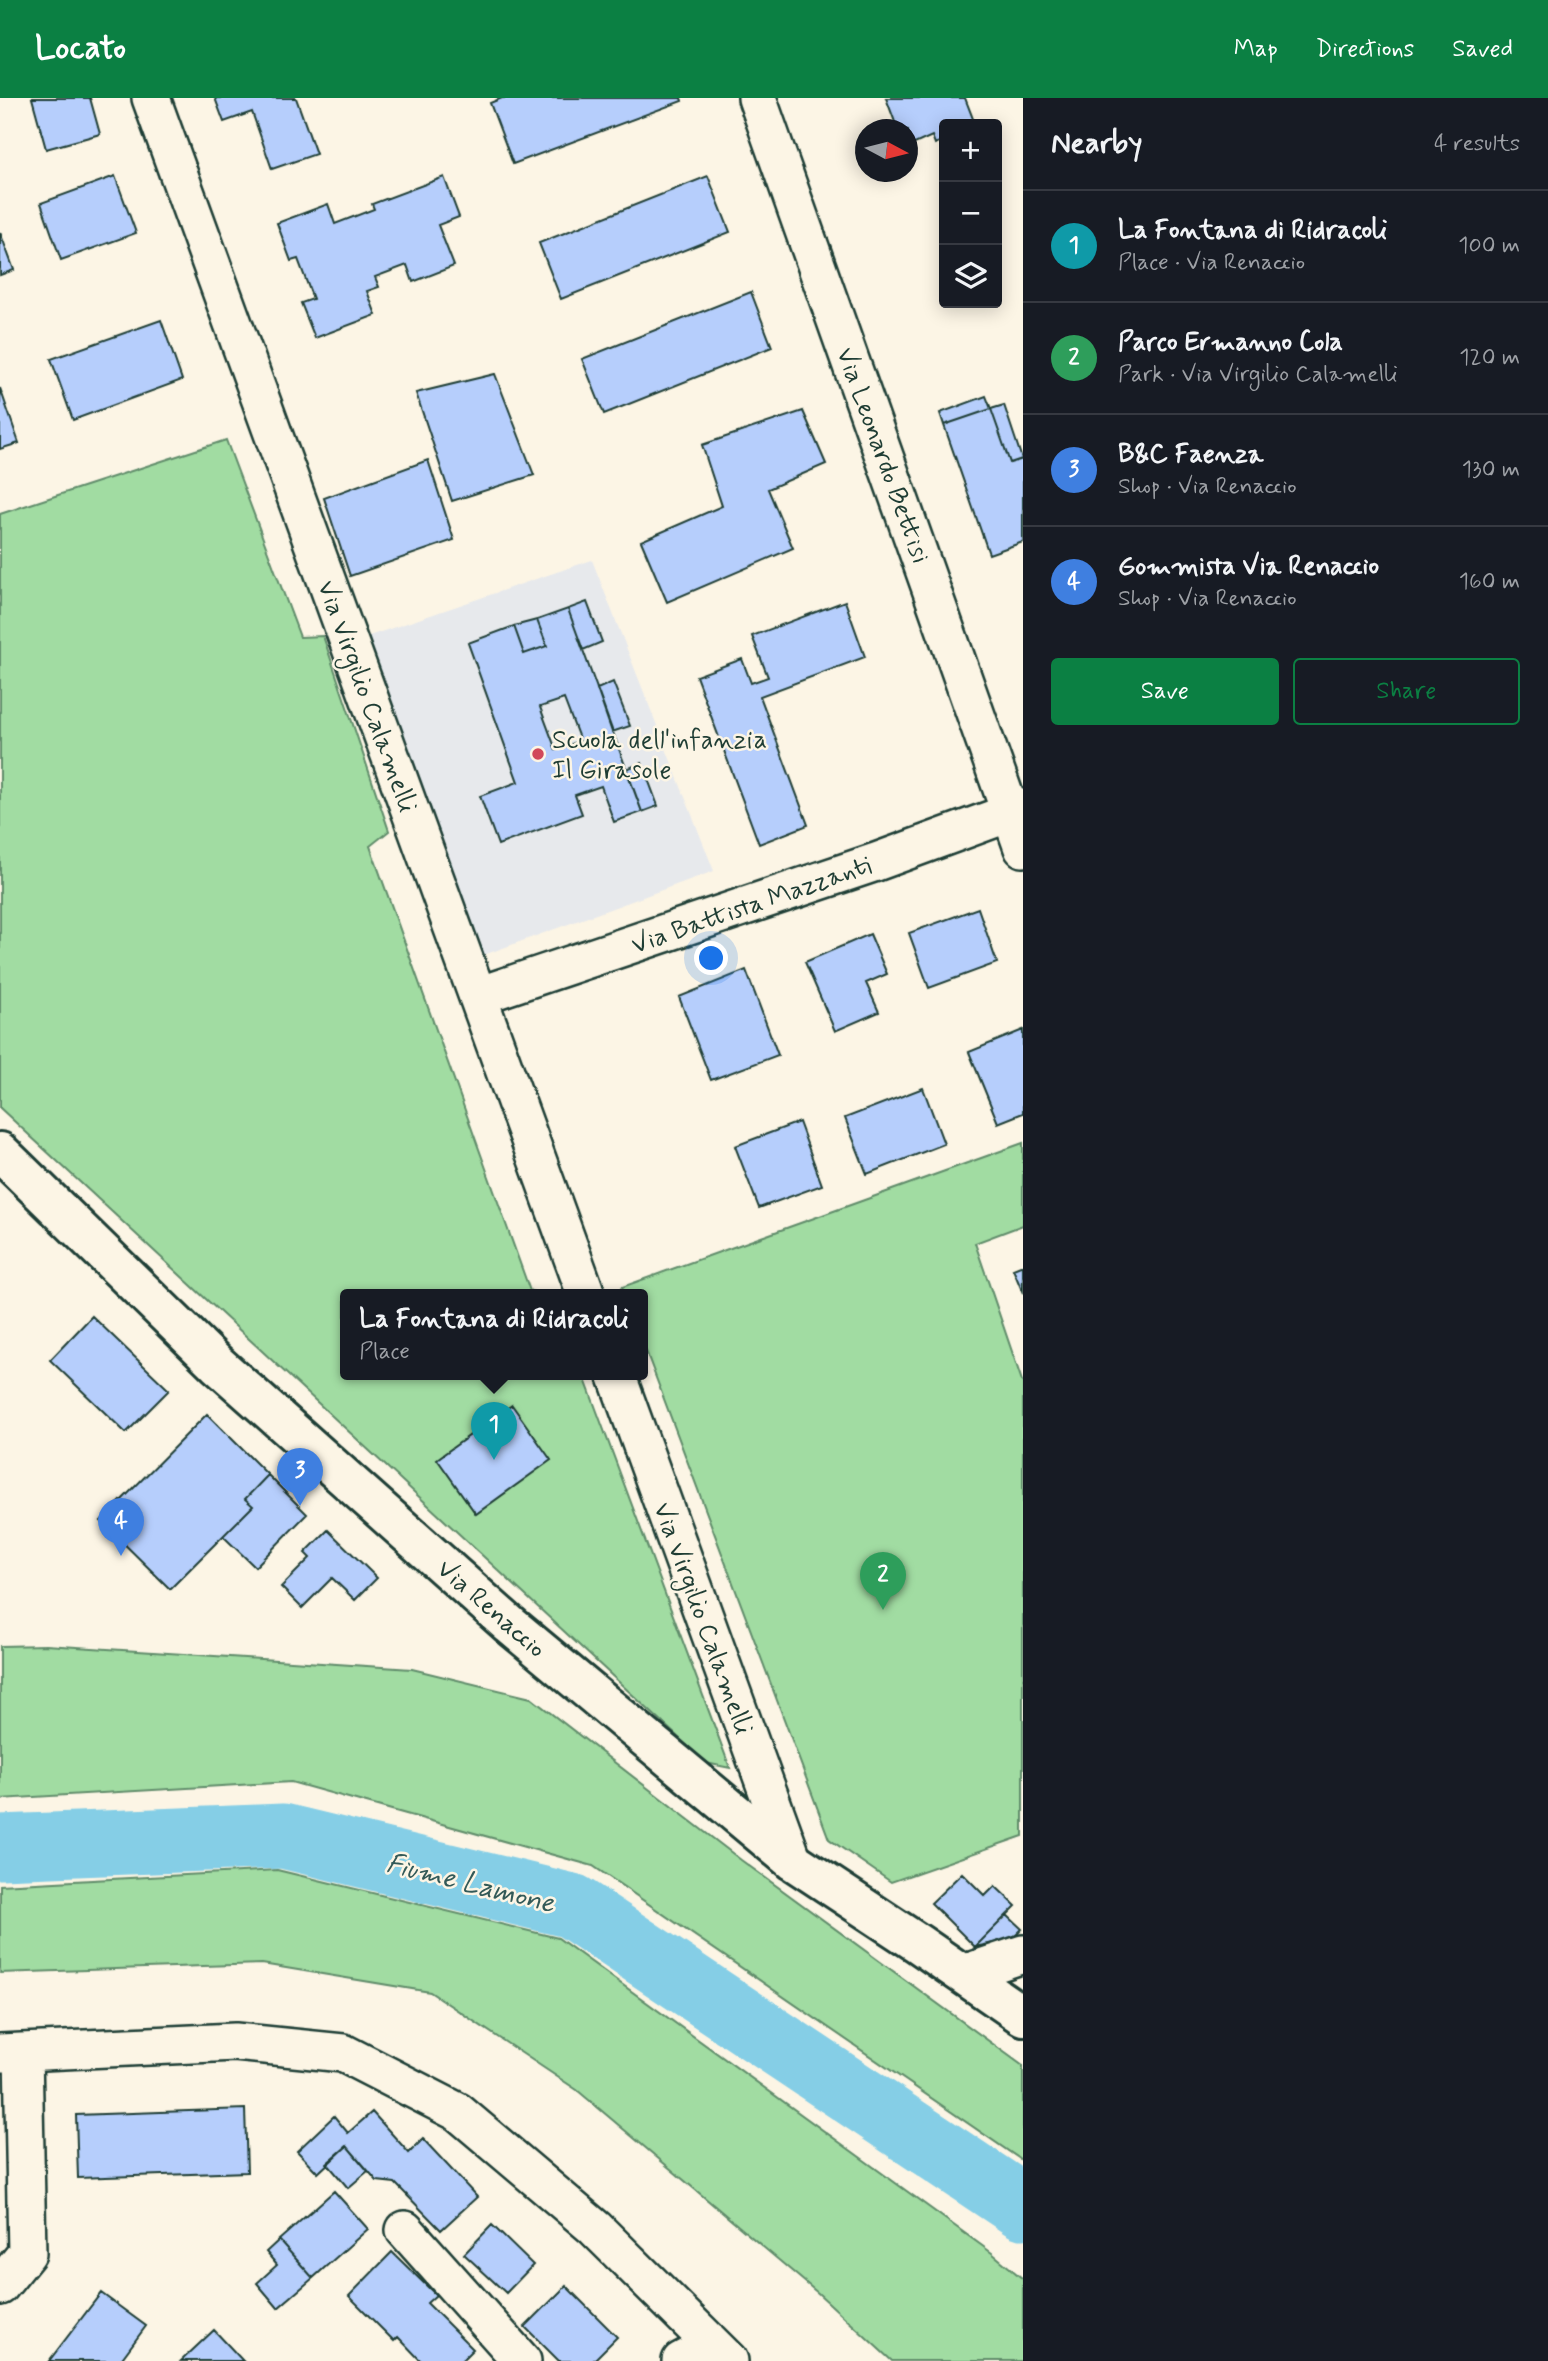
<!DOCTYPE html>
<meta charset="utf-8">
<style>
body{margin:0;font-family:Mynerve,sans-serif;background:#242831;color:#f1f3f6}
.controls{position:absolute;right:21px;top:21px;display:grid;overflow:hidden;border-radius:7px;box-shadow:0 4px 18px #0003}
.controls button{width:63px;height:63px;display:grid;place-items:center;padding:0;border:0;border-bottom:2px solid #363941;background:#171b24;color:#f1f3f6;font:35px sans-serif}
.compass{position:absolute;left:855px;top:21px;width:63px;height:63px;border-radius:50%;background:#171b24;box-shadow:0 4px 18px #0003;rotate:97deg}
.you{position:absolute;left:712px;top:861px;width:24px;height:24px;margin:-18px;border:5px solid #fff;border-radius:50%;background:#1a73e8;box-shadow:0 0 0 10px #1a73e833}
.badge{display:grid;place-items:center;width:46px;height:46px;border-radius:50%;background:#0b8043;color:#fff;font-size:23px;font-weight:700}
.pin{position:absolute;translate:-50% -58px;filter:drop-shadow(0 2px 4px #0008)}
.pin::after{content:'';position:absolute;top:37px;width:24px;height:21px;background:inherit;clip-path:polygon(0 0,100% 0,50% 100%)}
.popup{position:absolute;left:340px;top:1191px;width:308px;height:91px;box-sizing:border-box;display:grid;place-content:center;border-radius:7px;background:#171b24;filter:drop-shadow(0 2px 5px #0005);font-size:23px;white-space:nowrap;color:#9ea1a6}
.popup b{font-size:26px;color:#f1f3f6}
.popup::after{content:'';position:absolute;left:50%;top:100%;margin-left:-14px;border:14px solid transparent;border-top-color:#171b24}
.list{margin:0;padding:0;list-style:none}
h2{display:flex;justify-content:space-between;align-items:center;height:91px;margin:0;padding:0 28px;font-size:30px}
h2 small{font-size:23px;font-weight:400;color:#9ea1a6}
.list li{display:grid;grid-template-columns:46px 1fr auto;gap:21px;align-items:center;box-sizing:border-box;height:112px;padding:0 28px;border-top:2px solid #363941}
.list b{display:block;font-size:26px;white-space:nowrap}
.list p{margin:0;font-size:23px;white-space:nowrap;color:#9ea1a6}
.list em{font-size:23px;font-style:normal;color:#9ea1a6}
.actions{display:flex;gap:14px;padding:21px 28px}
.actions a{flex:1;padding:16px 0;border:2px solid #0b8043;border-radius:7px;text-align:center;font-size:24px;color:#0b8043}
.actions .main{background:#0b8043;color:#fff}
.icon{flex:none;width:38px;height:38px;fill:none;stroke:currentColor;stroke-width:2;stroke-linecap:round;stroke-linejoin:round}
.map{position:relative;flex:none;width:1023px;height:2263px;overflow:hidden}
header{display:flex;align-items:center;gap:42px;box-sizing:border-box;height:98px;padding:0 35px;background:#0b8043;color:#fff}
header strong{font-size:33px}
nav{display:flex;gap:38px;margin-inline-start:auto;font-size:24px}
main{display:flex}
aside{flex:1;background:#171b24}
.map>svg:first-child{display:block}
.built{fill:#e7e9ec}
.green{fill:#a1dca2;stroke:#608c6b;stroke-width:2}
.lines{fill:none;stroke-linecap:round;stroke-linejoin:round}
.river{stroke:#85cee6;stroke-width:65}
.building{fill:#b6cefc;stroke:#1f3d34;stroke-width:2;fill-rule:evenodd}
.minor-casing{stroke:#1f3d34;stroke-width:42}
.tertiary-casing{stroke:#1f3d34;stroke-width:44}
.minor{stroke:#fcf5e5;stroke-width:37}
.tertiary{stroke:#fcf5e5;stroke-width:38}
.poi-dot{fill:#d1495b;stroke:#fcf5e5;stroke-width:2.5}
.labels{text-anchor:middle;stroke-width:5;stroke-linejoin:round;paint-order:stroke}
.street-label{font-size:26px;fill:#1f3d34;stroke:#fcf5e5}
.poi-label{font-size:26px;fill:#1f3d34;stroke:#fcf5e5;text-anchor:start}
.water-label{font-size:28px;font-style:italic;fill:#335a58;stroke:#fcf5e5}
</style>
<header>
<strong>Locato</strong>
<nav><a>Map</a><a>Directions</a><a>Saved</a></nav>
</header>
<main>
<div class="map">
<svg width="1023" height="2263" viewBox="0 0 1023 2263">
<rect width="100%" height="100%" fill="#fcf5e5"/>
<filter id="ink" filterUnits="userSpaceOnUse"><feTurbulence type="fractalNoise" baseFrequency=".0143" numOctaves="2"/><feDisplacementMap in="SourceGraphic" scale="14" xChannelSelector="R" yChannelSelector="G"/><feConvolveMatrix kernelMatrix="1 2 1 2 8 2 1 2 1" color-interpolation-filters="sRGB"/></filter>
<g filter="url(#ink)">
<!-- built -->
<path class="built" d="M592 462 714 773 481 858 366 539Z"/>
<!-- green -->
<path class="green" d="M226 342 300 539 323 538 389 733 370 748 530 1193 544 1196H345V1276H583L730 1670 706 1665 0 1010V416Z
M1023 1045V1127L975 1145 1023 1286V1738L891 1784 829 1741 643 1245V1196H624L622 1189Z
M46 1547 412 1571 531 1600 741 1762 1023 1968V2063L593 1768 291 1684 0 1701V1548Z
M277 1772 558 1840 992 2155 1023 2181V2263H892L819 2196 577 1992 430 1894 262 1866 0 1875V1787Z"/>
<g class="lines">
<!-- river -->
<path class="river" d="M0 1749 283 1738 572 1808 1023 2109"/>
</g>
<!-- building -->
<path class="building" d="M32 0H90L100 36 46 51Z
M215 0H296L316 56 272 71 252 14 224 24Z
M502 0H681L682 3 513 66 490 5Z
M886 0H965L975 26H944V42L935 46 932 38 908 49V32H898Z
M115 78 136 135 61 162 41 105Z
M708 78 730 134 561 201 539 145Z
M444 79 459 119 438 127 454 168 413 184 407 167 375 179 379 189 367 193 376 217 315 240 301 205 313 201 298 161 291 163 277 125 328 106 335 126 374 111 372 106Z
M0 134 14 172 0 177Z
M751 194 772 249 604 316 582 261Z
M161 222 182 282 73 322 51 261Z
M495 276 534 377 452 403 416 295Z
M0 290 19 345 0 351Z
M986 298 991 311 944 327 940 315Z
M1004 307 1022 361 1010 365 991 311Z
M991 311 1010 365 1023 361V444L989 456 944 327Z
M803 313 826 366 768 391 793 450 667 504 641 443 722 408 702 347Z
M428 362 454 442 350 478 324 400Z
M845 503 865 559 760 598 808 727 759 746 696 578 742 561 751 585 768 579 752 538Z
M587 504 602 544 583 552 568 511Z
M568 511 642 714 614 724 601 688 575 697 582 716 498 747 480 698 518 684 468 545 514 528 524 556 547 548 537 522ZM564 601 580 643 556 652 540 609Z
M537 522 547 548 524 556 514 528Z
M613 584 630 628 612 634 597 591Z
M642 665 658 708 642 714 626 671Z
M978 810 997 865 929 890 909 835Z
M870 836 887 876 866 885 879 914 835 933 805 864Z
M746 872 778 957 711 982 679 899Z
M1023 932V1015L998 1025 969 954Z
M923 990 944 1046 867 1076 845 1020Z
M799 1024 822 1087 759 1110 735 1048Z
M1023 1167V1195L1013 1171Z
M92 1218 169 1292 126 1335 50 1262Z
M512 1307 551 1362 476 1416 437 1361Z
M207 1316 268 1377 245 1401 253 1408 170 1491 101 1423Z
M268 1377 307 1416 255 1469 223 1438 253 1408 245 1401Z
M328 1432 377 1480 355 1502 332 1480 302 1510 281 1489 310 1460 305 1455Z
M962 1775 985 1798 995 1788 1016 1808 975 1849 931 1805Z
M1007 1817 1022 1831 1012 1841 975 1849Z
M245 2011 247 2074 78 2080 76 2017Z
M372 2014 409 2055 423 2041 477 2099 441 2132 395 2085 377 2083 347 2048 318 2075 297 2053 334 2018 348 2035Z
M347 2048 368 2073 348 2090 327 2065Z
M334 2093 368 2131 313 2180 279 2142Z
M492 2127 533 2167 506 2195 464 2156Z
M279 2142 313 2180 278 2210 257 2185 277 2167 266 2154Z
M392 2154 436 2197 427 2205 473 2251 461 2263H421L398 2239 394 2243 349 2198Z
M566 2188 617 2239 593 2263H559L525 2229Z
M101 2195 146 2228 120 2263H49Z
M214 2232 243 2263H181Z"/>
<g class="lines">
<defs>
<path id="minor" d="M151 0 586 1196
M757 0 1023 750
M478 898 876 764 1023 710
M616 1276 793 1763
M963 1876 1023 1856
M0 1955 235 1944 343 1955 458 2014 595 2130 729 2263
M405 2132 522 2263
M0 2188 27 2155 23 1954
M681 2263 711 2247"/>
<path id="tertiary" d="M0 1054 217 1266 510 1527 793 1763 919 1846 1023 1918"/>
</defs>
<!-- minor casing -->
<use href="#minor" class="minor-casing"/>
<!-- tertiary casing -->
<use href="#tertiary" class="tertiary-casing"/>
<!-- minor -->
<use href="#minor" class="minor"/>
<!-- tertiary -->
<use href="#tertiary" class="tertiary"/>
</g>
</g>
<!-- markers -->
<circle class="poi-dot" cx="538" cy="656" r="7"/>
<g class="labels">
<!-- street labels -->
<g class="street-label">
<text transform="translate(884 357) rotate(70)" y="9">Via Leonardo Bettisi</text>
<text transform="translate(368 598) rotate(70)" y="9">Via Virgilio Calamelli</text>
<text transform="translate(751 806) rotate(-19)" y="9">Via Battista Mazzanti</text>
<text transform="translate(492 1510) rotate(41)" y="9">Via Renaccio</text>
<text transform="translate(704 1520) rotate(70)" y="9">Via Virgilio Calamelli</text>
</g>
<!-- poi labels -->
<g class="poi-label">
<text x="552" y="650">Scuola dell'infanzia<tspan x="552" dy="30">Il Girasole</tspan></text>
</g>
<!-- water labels -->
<g class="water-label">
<text transform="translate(471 1784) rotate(14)" y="10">Fiume Lamone</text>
</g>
</g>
</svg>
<div class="controls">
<button>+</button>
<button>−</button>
<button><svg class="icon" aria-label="layers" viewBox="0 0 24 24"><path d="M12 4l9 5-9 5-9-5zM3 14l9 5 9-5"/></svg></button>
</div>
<svg class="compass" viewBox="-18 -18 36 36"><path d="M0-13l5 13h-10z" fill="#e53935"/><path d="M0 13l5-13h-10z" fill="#9ea1a6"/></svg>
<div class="you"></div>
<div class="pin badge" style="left:494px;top:1362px;background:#0f9aa8">1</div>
<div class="popup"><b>La Fontana di Ridracoli</b>Place</div>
<div class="pin badge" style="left:883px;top:1512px;background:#2e9e5b">2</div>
<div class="pin badge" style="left:300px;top:1408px;background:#3f7fe0">3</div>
<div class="pin badge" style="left:121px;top:1458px;background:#3f7fe0">4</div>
</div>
<aside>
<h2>Nearby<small>4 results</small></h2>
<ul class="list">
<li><span class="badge" style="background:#0f9aa8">1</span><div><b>La Fontana di Ridracoli</b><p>Place · Via Renaccio</p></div><em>100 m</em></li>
<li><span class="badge" style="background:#2e9e5b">2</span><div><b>Parco Ermanno Cola</b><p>Park · Via Virgilio Calamelli</p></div><em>120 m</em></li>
<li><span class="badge" style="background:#3f7fe0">3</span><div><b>B&amp;C Faenza</b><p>Shop · Via Renaccio</p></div><em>130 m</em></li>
<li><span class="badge" style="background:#3f7fe0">4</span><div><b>Gommista Via Renaccio</b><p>Shop · Via Renaccio</p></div><em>160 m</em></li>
</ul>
<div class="actions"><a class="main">Save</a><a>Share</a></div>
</aside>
</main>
